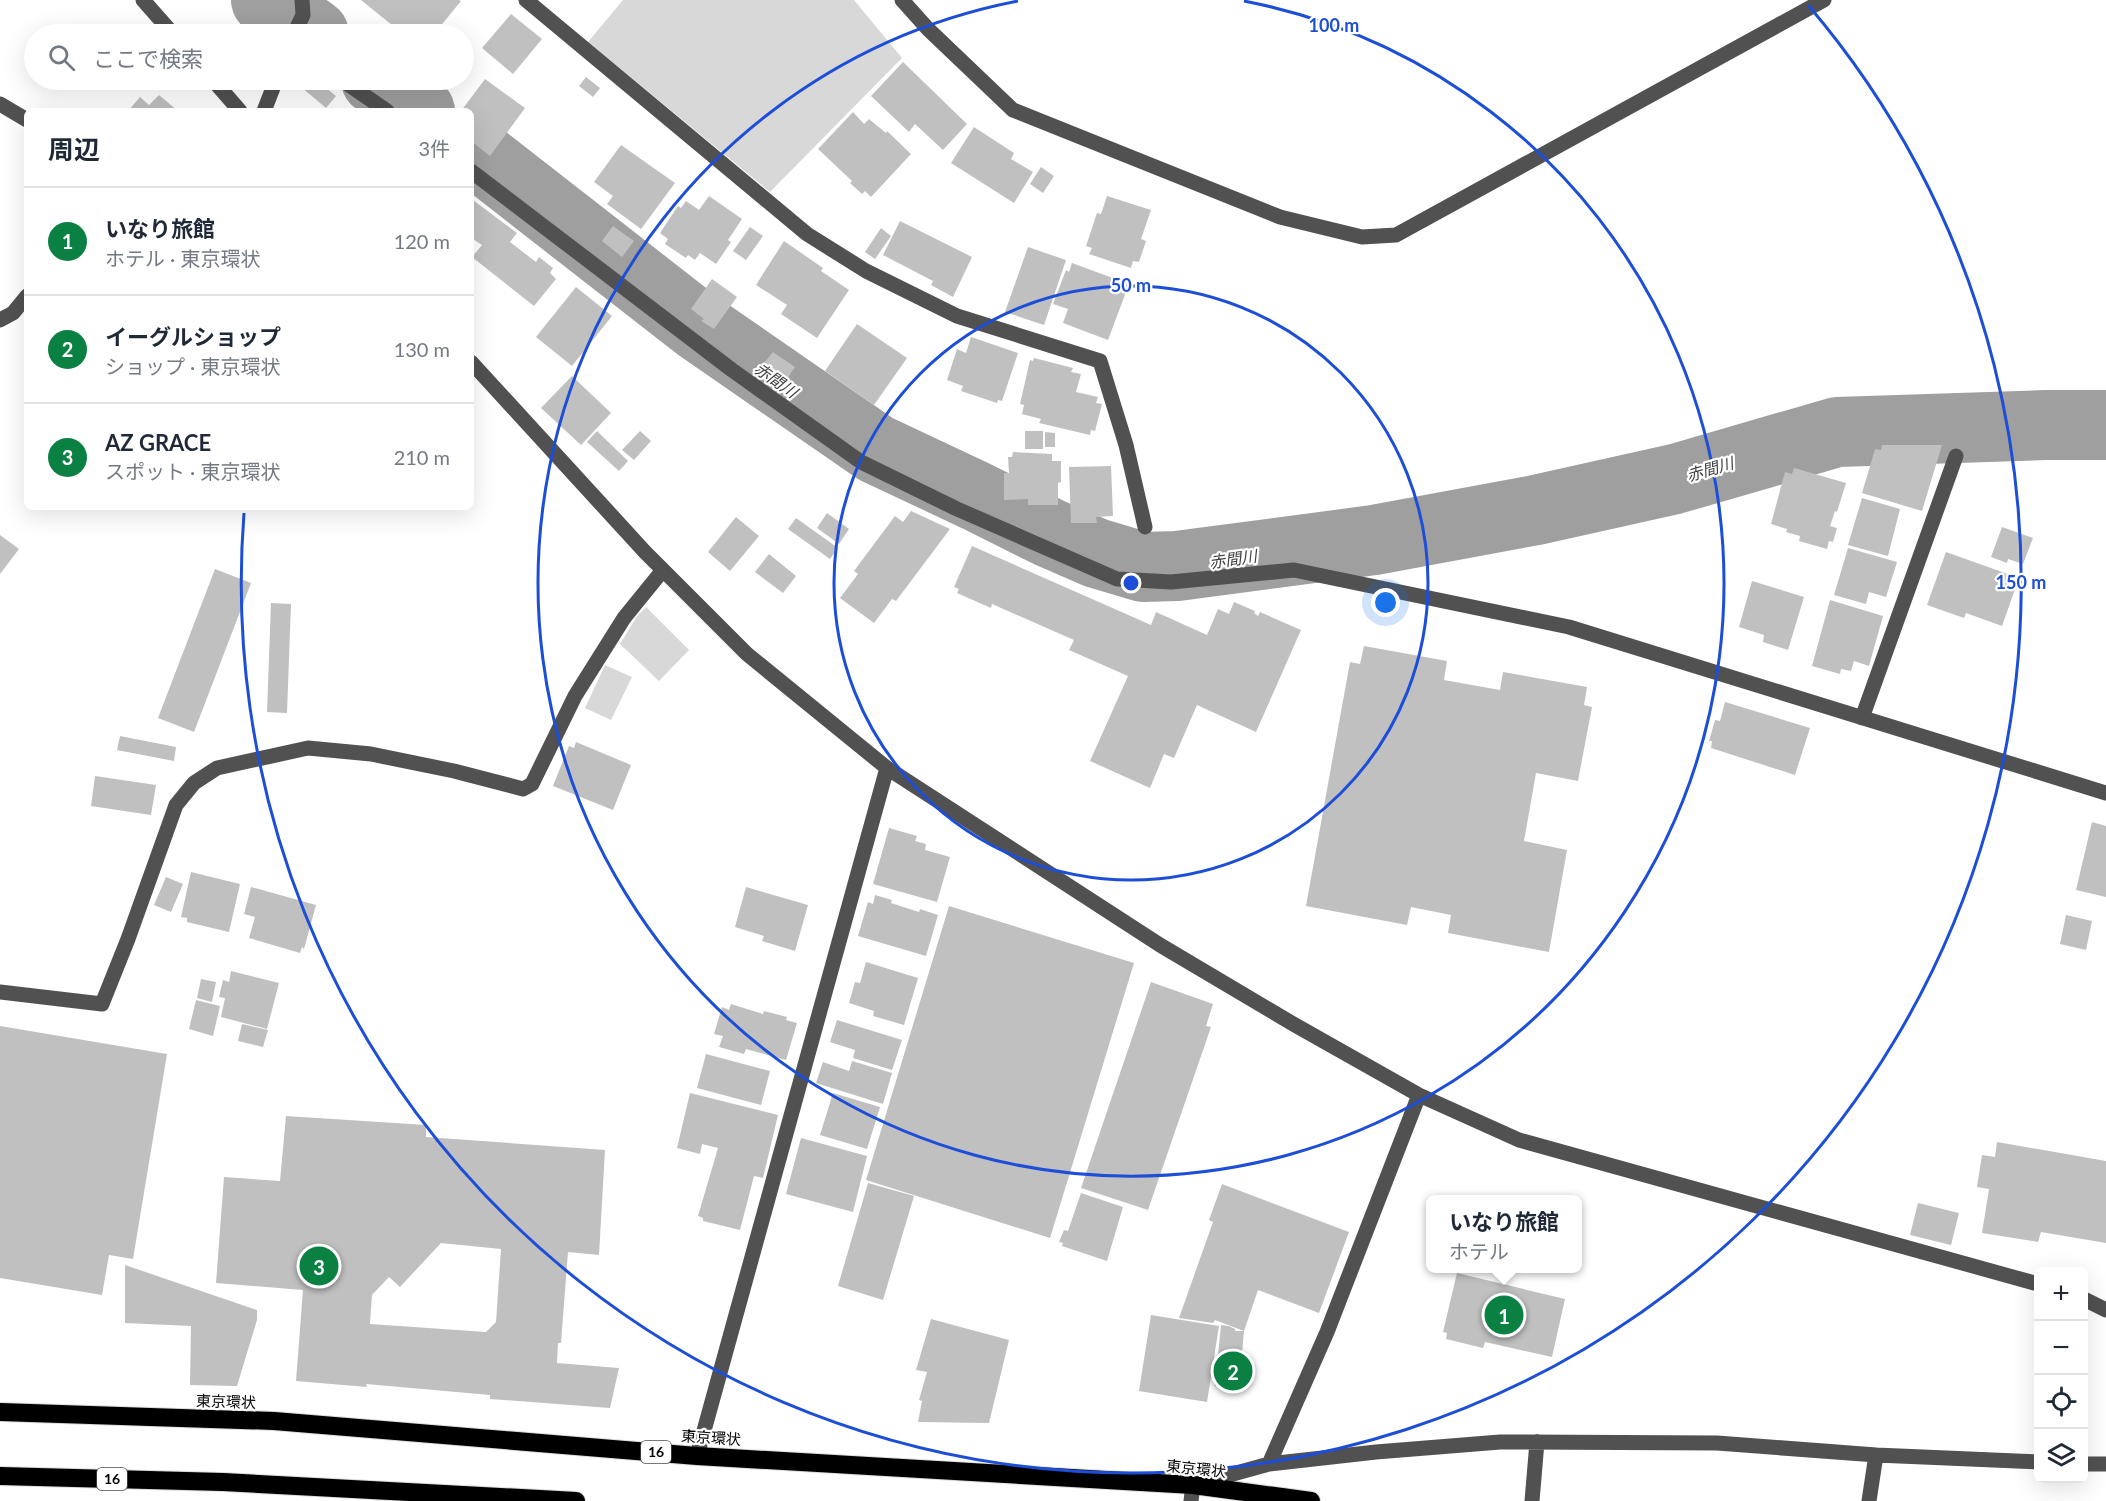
<!DOCTYPE html>
<html lang="ja">
<meta charset="utf-8">
<style>
body{margin:0;font-family:Lato,"Noto Sans JP",sans-serif;background:#f2f2f3;color:#1f2937}
.controls{position:absolute;right:18px;bottom:18px;display:grid;overflow:hidden;border-radius:9px;box-shadow:0 6px 24px #0002}
.controls button{width:54px;height:54px;display:grid;place-items:center;padding:0;border:0;border-bottom:2px solid #e0e1e3;background:#fff;color:#1f2937;font:30px sans-serif}
.you{position:absolute;left:1386px;top:603px;width:21px;height:21px;margin:-15px;border:4px solid #fff;border-radius:50%;background:#1a73e8;box-shadow:0 0 0 9px #1a73e833}
.badge{display:grid;place-items:center;width:39px;height:39px;border-radius:50%;background:#0b8043;color:#fff;font-size:20px;font-weight:700}
.pin{position:absolute;translate:-50% -50%;border:3px solid #fff;box-shadow:0 2px 6px #0006}
.popup{position:absolute;left:1426px;top:1195px;width:156px;height:78px;box-sizing:border-box;display:grid;place-content:center;border-radius:9px;background:#fff;filter:drop-shadow(0 2px 4px #0005);font-size:20px;white-space:nowrap;color:#747a83}
.popup b{font-size:22px;color:#1f2937}
.popup::after{content:'';position:absolute;left:50%;top:100%;margin-left:-12px;border:12px solid transparent;border-top-color:#fff}
.list{margin:0;padding:0;list-style:none}
h2{display:flex;justify-content:space-between;align-items:center;height:78px;margin:0;padding:0 24px;font-size:26px}
h2 small{font-size:20px;font-weight:400;color:#747a83}
.list li{display:grid;grid-template-columns:39px 1fr auto;gap:18px;align-items:center;box-sizing:border-box;height:108px;padding:0 24px;border-top:2px solid #e0e1e3}
.list b{display:block;font-size:22px;white-space:nowrap}
.list p{margin:0;font-size:20px;white-space:nowrap;color:#747a83}
.list em{font-size:20px;font-style:normal;color:#747a83}
.icon{flex:none;width:33px;height:33px;fill:none;stroke:currentColor;stroke-width:2;stroke-linecap:round;stroke-linejoin:round}
.map{position:relative;flex:none;width:2106px;height:1501px;overflow:hidden}
.search{position:absolute;background:#fff;box-shadow:0 6px 24px #0002;left:24px;top:24px;width:450px;height:66px;display:flex;align-items:center;gap:15px;box-sizing:border-box;padding:0 21px;border-radius:33px;color:#747a83;font-size:22px}
.panel{position:absolute;background:#fff;box-shadow:0 6px 24px #0002;left:24px;top:108px;width:450px;height:402px;border-radius:9px}
.map>svg:first-child{display:block}
.green{fill:#d8d8d8}
.lines{fill:none;stroke-linecap:round;stroke-linejoin:round}
.river{stroke:#9f9f9f;stroke-width:70}
.building{fill:#c0c0c0;fill-rule:evenodd}
.highway-casing{stroke:#dbdbdb;stroke-width:20}
.minor{stroke:#515151;stroke-width:15}
.highway{stroke:#000;stroke-width:18}
.ring{fill:none;stroke:#1d4ed8;stroke-width:3}
.labels{text-anchor:middle;stroke-width:4.5;stroke-linejoin:round;paint-order:stroke}
.shield{fill:#fff;stroke:#4c4c4c;stroke-width:1.5}
.shield-label{font-size:14px;font-weight:bold;fill:#000}
.street-label{font-size:15px;fill:#000;stroke:#fff}
.water-label{font-size:16px;font-style:italic;fill:#404040;stroke:#fff}
.centre{fill:#1d4ed8;stroke:#fff;stroke-width:3}
.ring-label{font-size:18px;text-anchor:middle;font-weight:bold;fill:#1d4ed8;stroke:#fff;stroke-width:4.5;stroke-linejoin:round;paint-order:stroke}
</style>
<div class="map">
<svg width="2106" height="1501" viewBox="0 0 2106 1501">
<rect width="100%" height="100%" fill="#fff"/>
<!-- green -->
<path class="green" d="M623 0H854L902 58 770 192 588 42Z
M646 607 689 650 659 681 620 644 637 616Z
M605 665 632 677 611 720 585 708Z"/>
<g class="lines">
<!-- river -->
<path class="river" d="M266 0 314 34
M376 80 420 111
M471 149 698 326 876 449 978 497 1050 533 1096 553 1143 567 1177 566 1374 540 1536 510 1675 479 1837 432 2046 425H2106"/>
</g>
<!-- building -->
<path class="building" d="M361 0H459L461 1 434 34H403Z
M511 14 542 39 513 74 482 48Z
M903 62 967 124 943 150 915 124 909 132 871 96Z
M586 77 600 88 593 97 579 86Z
M485 79 525 108 490 156 471 141V111H461Z
M305 80H316L336 96 326 108 300 86Z
M159 95 178 111H128L140 97 149 105Z
M853 112 864 124 869 119 886 133 887 131 911 154 871 197 865 191 862 194 850 183 852 181 818 149Z
M974 127 1014 153 1011 159 1033 172 1014 203 951 163Z
M621 145 675 183 641 229 607 204 613 196 594 182Z
M1041 167 1054 176 1043 193 1030 184Z
M709 196 742 219 728 240 731 242 716 264 700 253 695 260 688 255 686 258 665 244 668 239 660 233 678 206 681 208 686 201 699 210Z
M1107 196 1151 210 1141 239 1146 241 1139 262 1133 261 1131 268 1089 254 1092 248 1086 246 1097 213 1101 214Z
M473 200 517 233 510 242 536 262 539 257 553 268 550 273 556 279 534 306 472 257 482 245 473 239 471 241V203Z
M900 221 972 257 953 297 931 285 933 281 883 255Z
M613 226 634 241 622 257 602 241Z
M750 227 763 236 746 260 733 251Z
M881 228 891 236 875 259 865 252Z
M784 241 823 268 821 271 849 290 817 338 781 314 787 305 756 285Z
M1028 247 1066 260 1044 325 1005 312Z
M1072 263 1129 284 1108 340 1063 323 1068 309 1053 304 1066 270 1069 272Z
M712 279 737 297 714 329 701 321 704 319 691 309Z
M576 287 612 316 572 366 536 337Z
M857 324 907 358 874 405 825 371Z
M971 337 1018 353 1002 401 998 400 997 403 961 391 963 386 947 380 957 349 966 353Z
M773 352 795 367 787 379 764 363Z
M1034 358 1073 368 1071 372 1081 374 1076 392 1098 397 1096 403 1102 404 1095 431 1091 430 1090 435 1039 423 1041 419 1022 414 1024 405 1020 404 1030 360 1033 361Z
M572 376 611 413 581 445 541 408Z
M597 431 628 461 619 471 587 442Z
M640 431 651 441 634 460 622 450Z
M1025 431H1043V449H1025Z
M1045 432 1055 433V447H1045Z
M1882 445H1942L1922 511 1862 493 1875 449 1881 450Z
M1013 452 1052 454V461H1061V482L1058 483V505H1028V499L1004 500V473H1009L1008 457H1012Z
M1111 466 1113 516 1096 517 1097 523H1071L1069 467Z
M1794 468 1846 483 1837 512 1835 511 1830 526 1837 528 1833 542 1829 541 1827 549 1799 541 1800 536 1786 532 1787 529 1771 524 1785 472 1792 474Z
M1862 498 1900 509 1888 556 1848 545Z
M911 511 950 529 896 601 892 599 874 623 840 598 858 574 854 571 895 516 903 522Z
M827 513 849 529 839 544 817 528Z
M736 517 759 536 730 571 708 552Z
M796 518 838 548 830 559 788 529Z
M2002 527 2033 538 2023 564 2008 559 2007 563 1991 557Z
M0 535 19 549 0 574Z
M972 546 1151 625 1156 612 1207 635 1218 609 1229 614 1234 602 1255 611 1254 613 1258 616 1260 612 1301 630 1256 732 1197 705 1174 758 1164 754 1150 788 1090 761 1128 676 1069 650 1074 640 992 604 991 608 957 593 959 589 954 587Z
M1848 548 1897 562 1886 597 1869 592 1866 604 1834 595Z
M1946 552 2019 578 2002 626 1966 613 1964 618 1927 605Z
M769 554 796 576 783 593 755 572Z
M215 569 251 583 194 732 158 718Z
M1752 581 1804 597 1788 650 1763 642 1764 635 1739 627Z
M1830 600 1883 616 1869 666 1854 661 1851 671 1841 669 1840 674 1812 666Z
M271 603 291 604 287 713 267 712Z
M1364 646 1447 661 1444 680 1500 690 1503 672 1587 687 1584 705 1592 707 1578 781 1536 773 1524 841 1567 850 1549 952 1448 933 1451 915 1411 907 1407 925 1306 906 1350 662 1360 664Z
M1725 702 1810 728 1795 775 1711 748 1712 741H1709L1715 720 1720 721Z
M120 736 176 747 174 761 117 750Z
M576 742 631 765 613 810 553 786 569 746 574 748Z
M95 776 156 785 151 815 91 806Z
M2092 822 2106 826V897L2076 890Z
M889 828 917 836 915 841 926 844 925 850 950 857 937 902 873 884Z
M191 872 240 884 229 932 187 922V918L181 917Z
M166 877 183 884 171 912 154 905Z
M251 887 316 905 304 949 302 947 300 953 249 938 255 917 244 914Z
M746 887 808 905 795 951 762 941 764 936 735 927Z
M875 895 892 900 891 903 919 912 920 909 938 915 926 956 858 936 868 902 873 904Z
M949 906 1134 963 1050 1238 866 1180Z
M2066 915 2092 921 2086 950 2060 944Z
M866 962 918 978 904 1025 873 1016 874 1011 849 1003 855 982 860 983Z
M231 971 279 983 267 1029 221 1017 225 998 219 997 223 980 229 982Z
M201 979 216 982 212 1002 197 998Z
M1151 982 1213 1004 1206 1026 1211 1027 1148 1210 1081 1188Z
M196 1000 220 1006 213 1036 189 1029Z
M731 1004 763 1014 764 1011 787 1017 786 1020 797 1023 786 1060 746 1049 744 1054 719 1047 723 1036 714 1034 722 1007 729 1010Z
M837 1020 902 1040 892 1070 853 1058 855 1050 830 1042Z
M242 1024 268 1030 263 1047 238 1041Z
M0 1026 167 1054 133 1259 109 1255 102 1295 0 1278Z
M706 1054 770 1071 761 1105 697 1088Z
M852 1061 892 1073 883 1104 816 1083 823 1062 849 1071Z
M690 1093 778 1115 763 1178 754 1176 740 1230 703 1221V1218L698 1216 718 1148 702 1144 700 1154 677 1148Z
M833 1093 880 1107 867 1149 820 1135Z
M286 1116 426 1125V1137L605 1150 599 1255 568 1252 561 1343H558L557 1363 619 1368 610 1408 490 1399V1395L366 1384 367 1387 296 1381 303 1290 216 1283 224 1177 280 1181ZM441 1243 501 1249 496 1322 486 1332 370 1324 372 1295 389 1277 400 1287Z
M801 1138 867 1156 853 1212 786 1194Z
M1997 1142 2106 1161V1243L2041 1232 2038 1242 1982 1233 1989 1189 1977 1187 1982 1155 1995 1157Z
M868 1183 914 1196 883 1300 838 1286Z
M1222 1184 1349 1232 1319 1313 1258 1290 1244 1331 1215 1320 1213 1323 1179 1318 1213 1222 1209 1220Z
M1081 1193 1123 1207 1107 1261 1062 1246 1063 1243 1059 1242 1064 1230 1068 1231Z
M1918 1203 1959 1213 1951 1245 1910 1235Z
M125 1265 257 1310V1320L237 1386 190 1385 191 1326 125 1323Z
M1457 1273 1565 1299 1552 1357 1485 1342 1483 1348 1446 1339 1447 1333 1443 1332Z
M1151 1315 1219 1326 1207 1402 1139 1391Z
M931 1319 1009 1340 989 1423 918 1422 922 1401 919 1400 927 1372 916 1370Z
M1221 1325 1229 1326 1235 1329V1331H1244L1240 1377 1234 1387 1215 1386Z"/>
<g class="lines">
<defs>
<path id="highway" d="M0 1412 274 1421 697 1456 1193 1485 1311 1501
M0 1476 223 1482 576 1501"/>
</defs>
<!-- highway casing -->
<use href="#highway" class="highway-casing"/>
<!-- minor -->
<path class="minor" d="M143 0 173 34
M526 0 807 234 866 271 957 316 1100 361 1126 445 1145 527
M902 0 928 29 1013 110 1280 217 1362 237 1396 235 1824 0
M294 34 303 15 302 0
M213 80 240 111
M342 80 387 111
M0 104 27 120
M264 111 276 80
M471 171 732 370 861 462 957 509 1117 579 1171 582 1294 570 1569 627 2106 793
M0 320 13 313 27 296
M471 362 645 552 747 654 887 768 1160 945 1295 1025 1419 1095 1519 1140 2038 1284
M1862 718 1956 456
M0 992 102 1004 128 939 176 805 194 783 217 768 308 748 371 754 454 771 523 789 532 784 575 696 624 618 663 570
M2084 1299 2106 1310
M697 1456 887 768
M1269 1464 1327 1332 1419 1095
M2084 1464H2106
M1191 1501 1193 1485 1269 1464 1376 1452 1500 1442 1717 1443 1876 1455 2038 1462
M1532 1501 1537 1442
M1869 1501 1876 1455"/>
<!-- highway -->
<use href="#highway" class="highway"/>
</g>
<!-- distance rings -->
<g class="ring">
<circle cx="1131" cy="583" r="297"/>
<path d="M1244 1A593 593 0 1 1 1018 1"/>
<path d="M1808 5A890 890 0 1 1 244 513"/>
</g>
<g class="labels">
<!-- shield labels -->
<g class="shield">
<rect x="641" y="1441" width="30" height="22" rx="4.5"/>
<rect x="97" y="1468" width="30" height="22" rx="4.5"/>
</g>
<g class="shield-label">
<text x="656" y="1457">16</text>
<text x="112" y="1484">16</text>
</g>
<!-- street labels -->
<g class="street-label">
<text transform="translate(226 1402) rotate(2)" y="5">東京環状</text>
<text transform="translate(711 1438) rotate(4)" y="5">東京環状</text>
<text transform="translate(1196 1469) rotate(6)" y="5">東京環状</text>
</g>
<!-- water labels -->
<g class="water-label">
<text transform="translate(776 380) rotate(35)" y="6">赤間川</text>
<text transform="translate(1710 469) rotate(-16)" y="6">赤間川</text>
<text transform="translate(1233 559) rotate(-8)" y="6">赤間川</text>
</g>
</g>
<circle cx="1131" cy="583" r="9" class="centre"/>
<g class="ring-label">
<text x="1334" y="32">100 m</text>
<text x="1131" y="292">50 m</text>
<text x="2021" y="589">150 m</text>
</g>
</svg>
<div class="controls">
<button>+</button>
<button>−</button>
<button><svg class="icon" aria-label="locate" viewBox="0 0 24 24"><circle cx="12" cy="12" r="6"/><path d="M12 2v4M12 18v4M2 12h4M18 12h4"/></svg></button>
<button><svg class="icon" aria-label="layers" viewBox="0 0 24 24"><path d="M12 4l9 5-9 5-9-5zM3 14l9 5 9-5"/></svg></button>
</div>
<div class="you"></div>
<div class="pin badge" style="left:1504px;top:1315px">1</div>
<div class="popup"><b>いなり旅館</b>ホテル</div>
<div class="pin badge" style="left:1233px;top:1371px">2</div>
<div class="pin badge" style="left:319px;top:1266px">3</div>
<div class="search"><svg class="icon" aria-label="search" viewBox="0 0 24 24"><circle cx="10" cy="10" r="6"/><path d="M15 15l6 6"/></svg>ここで検索</div>
<section class="panel">
<h2>周辺<small>3件</small></h2>
<ul class="list">
<li><span class="badge">1</span><div><b>いなり旅館</b><p>ホテル · 東京環状</p></div><em>120 m</em></li>
<li><span class="badge">2</span><div><b>イーグルショップ</b><p>ショップ · 東京環状</p></div><em>130 m</em></li>
<li><span class="badge">3</span><div><b>AZ GRACE</b><p>スポット · 東京環状</p></div><em>210 m</em></li>
</ul>
</section>
</div>
